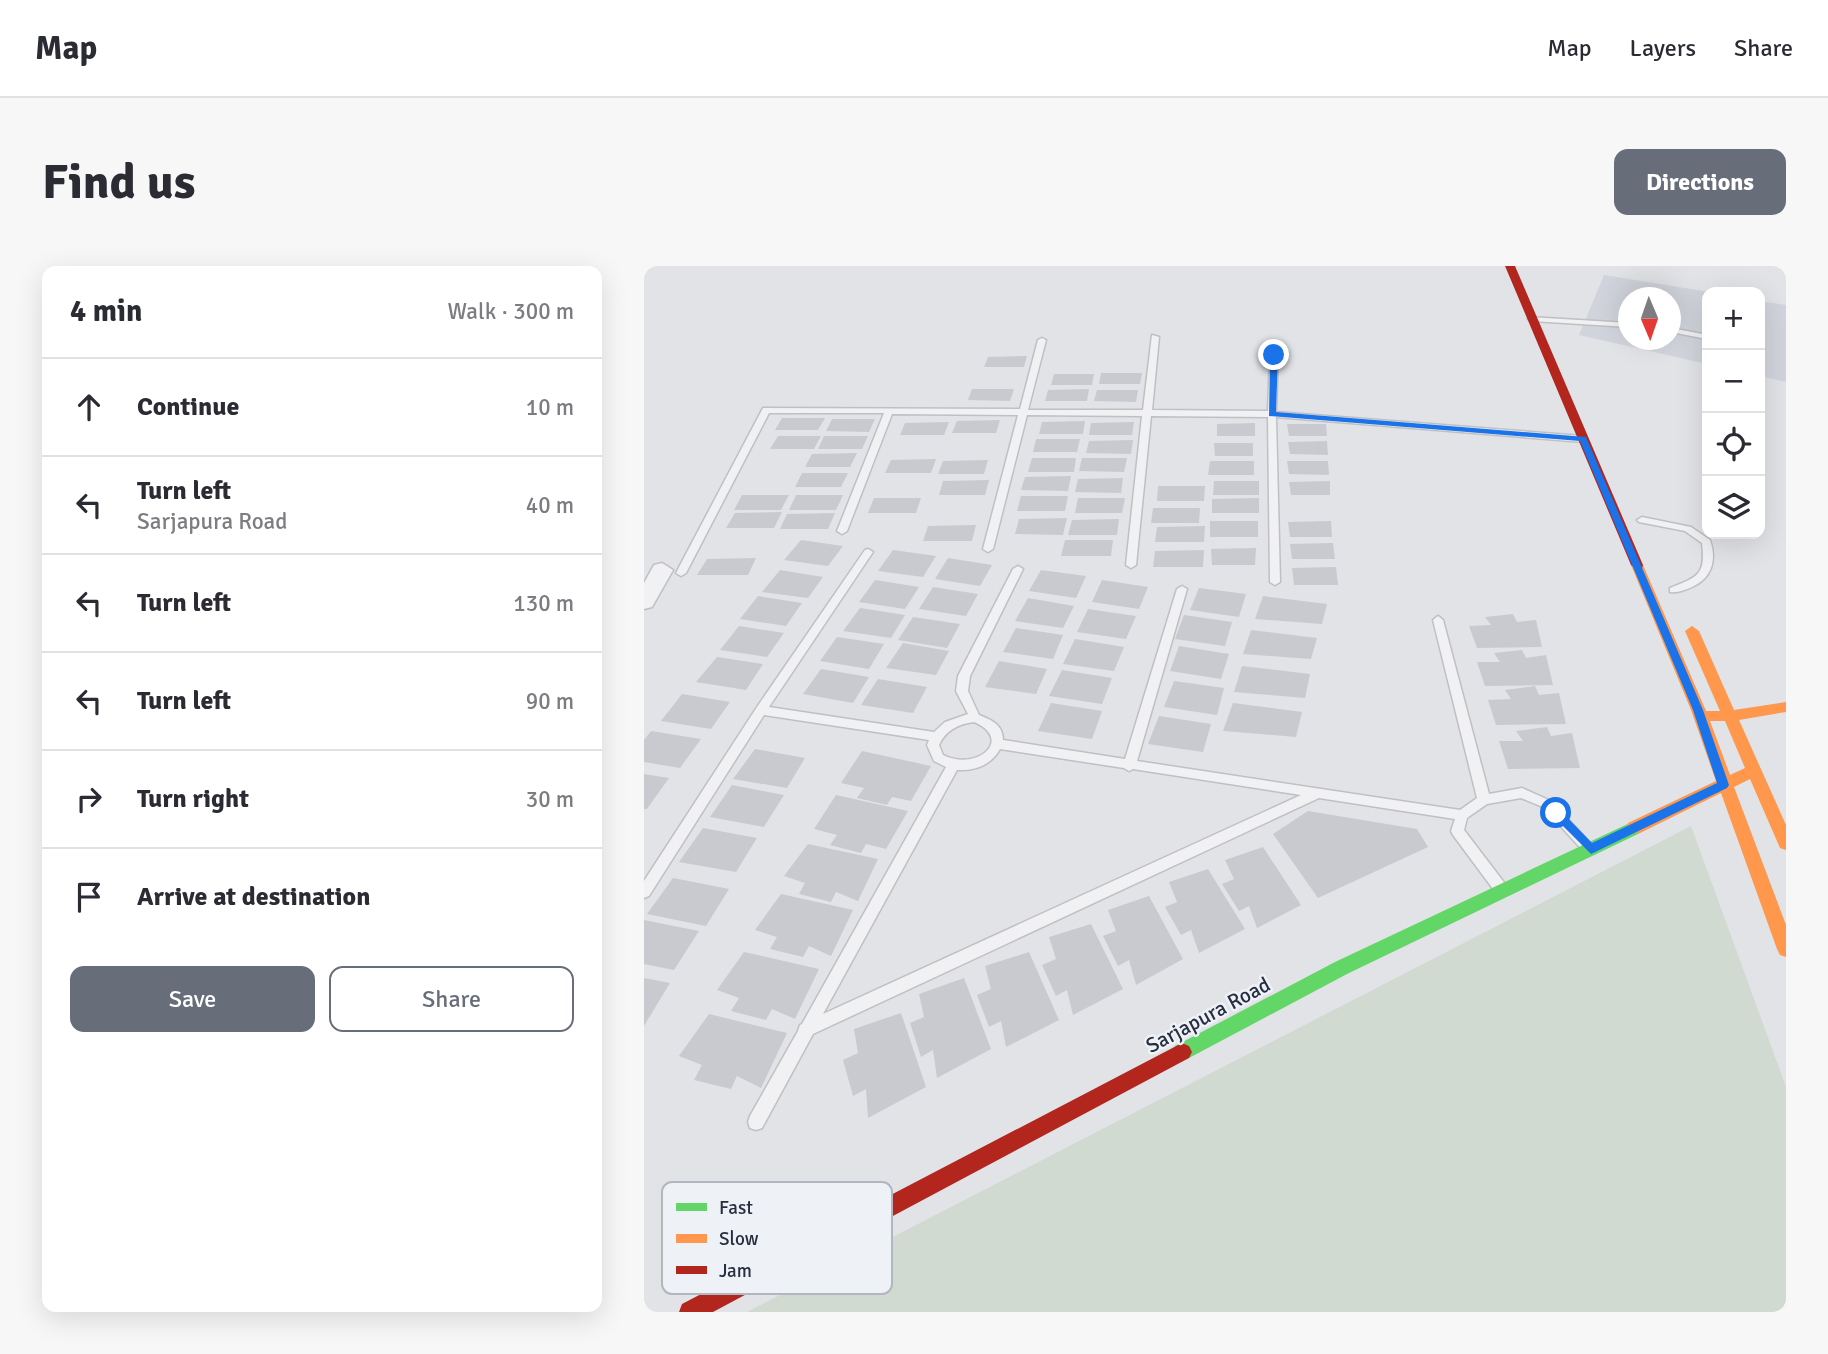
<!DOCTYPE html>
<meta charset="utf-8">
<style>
body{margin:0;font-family:Signika,sans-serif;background:#f7f7f7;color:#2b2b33}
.controls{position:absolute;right:21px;top:21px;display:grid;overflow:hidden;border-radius:14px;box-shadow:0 7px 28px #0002}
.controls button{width:63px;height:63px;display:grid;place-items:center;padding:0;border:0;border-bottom:2px solid #e1e1e2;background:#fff;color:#2b2b33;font:35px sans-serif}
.compass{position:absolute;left:974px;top:21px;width:63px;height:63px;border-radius:50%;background:#fff;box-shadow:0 7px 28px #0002;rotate:178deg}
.stop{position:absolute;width:21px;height:21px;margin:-16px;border:5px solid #1a73e8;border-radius:50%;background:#fff}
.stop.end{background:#1a73e8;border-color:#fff;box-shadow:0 2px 7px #0008}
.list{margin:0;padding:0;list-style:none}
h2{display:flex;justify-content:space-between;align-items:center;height:91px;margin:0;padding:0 28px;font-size:30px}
h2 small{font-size:23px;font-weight:400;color:#7c7c81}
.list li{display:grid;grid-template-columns:46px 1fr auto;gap:21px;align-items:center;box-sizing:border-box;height:98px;padding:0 28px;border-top:2px solid #e1e1e2}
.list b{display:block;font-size:26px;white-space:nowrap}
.list p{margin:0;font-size:23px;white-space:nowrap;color:#7c7c81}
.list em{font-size:23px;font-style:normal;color:#7c7c81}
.actions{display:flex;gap:14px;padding:21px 28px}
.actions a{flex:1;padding:16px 0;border:2px solid #686d7a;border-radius:14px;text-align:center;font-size:24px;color:#686d7a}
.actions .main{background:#686d7a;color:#fff}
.icon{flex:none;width:38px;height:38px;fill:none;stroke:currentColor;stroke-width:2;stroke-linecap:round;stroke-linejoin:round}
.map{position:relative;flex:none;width:1142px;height:1046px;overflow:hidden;border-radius:14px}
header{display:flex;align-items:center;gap:42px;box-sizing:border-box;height:98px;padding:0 35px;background:#fff;border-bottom:2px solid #e1e1e2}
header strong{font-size:33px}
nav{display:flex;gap:38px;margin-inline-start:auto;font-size:24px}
.intro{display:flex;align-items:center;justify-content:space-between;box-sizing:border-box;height:168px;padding:0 42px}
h1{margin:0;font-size:49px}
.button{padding:18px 32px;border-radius:14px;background:#686d7a;color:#fff;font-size:24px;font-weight:700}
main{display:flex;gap:42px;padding:0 42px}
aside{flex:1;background:#fff;border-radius:14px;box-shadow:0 7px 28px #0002}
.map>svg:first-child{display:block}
.built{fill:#d1d4dc;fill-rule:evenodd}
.green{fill:#d0dad1}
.building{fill:#c8cacf}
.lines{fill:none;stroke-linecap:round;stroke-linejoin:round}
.lane-casing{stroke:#bec0c4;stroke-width:3}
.street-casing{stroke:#bec0c4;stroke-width:3}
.lane{fill:#f1f1f3;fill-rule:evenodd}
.street{fill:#f1f1f3;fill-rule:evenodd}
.fast{fill:#63d668;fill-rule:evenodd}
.slow{fill:#ff974d;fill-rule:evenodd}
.jam{fill:#b3261e;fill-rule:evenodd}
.route{fill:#1a73e8}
.labels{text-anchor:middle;stroke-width:5;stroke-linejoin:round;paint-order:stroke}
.near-street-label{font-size:21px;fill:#272e40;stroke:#eef1f6}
.key{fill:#eef1f6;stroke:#b2b6bf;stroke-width:2}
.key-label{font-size:19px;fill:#272e40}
</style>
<header>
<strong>Map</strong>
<nav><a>Map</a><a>Layers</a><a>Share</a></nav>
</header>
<div class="intro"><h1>Find us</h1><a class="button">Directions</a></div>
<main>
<aside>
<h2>4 min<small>Walk · 300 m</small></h2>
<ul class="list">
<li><svg class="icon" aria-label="ahead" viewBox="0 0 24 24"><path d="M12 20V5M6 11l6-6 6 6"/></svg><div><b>Continue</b></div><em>10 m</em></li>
<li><svg class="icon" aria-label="left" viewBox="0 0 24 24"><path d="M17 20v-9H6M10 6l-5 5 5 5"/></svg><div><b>Turn left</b><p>Sarjapura Road</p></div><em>40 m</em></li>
<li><svg class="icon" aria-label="left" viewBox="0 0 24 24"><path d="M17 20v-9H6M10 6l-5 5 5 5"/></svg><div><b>Turn left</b></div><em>130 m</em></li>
<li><svg class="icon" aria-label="left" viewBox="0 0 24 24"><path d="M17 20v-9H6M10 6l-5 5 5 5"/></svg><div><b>Turn left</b></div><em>90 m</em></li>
<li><svg class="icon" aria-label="right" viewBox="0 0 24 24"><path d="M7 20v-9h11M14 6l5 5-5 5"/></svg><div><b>Turn right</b></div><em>30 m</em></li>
<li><svg class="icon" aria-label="arrive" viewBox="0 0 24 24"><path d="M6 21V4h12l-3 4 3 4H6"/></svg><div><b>Arrive at destination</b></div></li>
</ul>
<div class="actions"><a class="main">Save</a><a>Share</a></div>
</aside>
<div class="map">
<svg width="1142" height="1046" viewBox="0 0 1142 1046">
<rect width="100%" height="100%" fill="#e1e3e7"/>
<!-- built -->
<path class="built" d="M960 9 1065 26 1063 98 935 69ZM985 32H1027V74H985Z
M1116 35 1142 39V116L1116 110Z"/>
<!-- green -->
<path class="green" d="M1047 560 1142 821V1046H103Z"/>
<!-- building -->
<path class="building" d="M383 90 380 101H340L344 91Z
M457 107H498L496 118H455Z
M410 108H450L448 119H407Z
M328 123H370L366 135 324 134Z
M445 123 443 135H401L404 124Z
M453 124H494L492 136 450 135Z
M138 152H181L174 164H131Z
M188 153H231L225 166 182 165Z
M356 154 352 167H308L313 155Z
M441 155 439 168H395L398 156Z
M305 156 300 169H256L261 157Z
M490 156 488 169H445L447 157Z
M611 157V170H573V158Z
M643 158H682L683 170H645Z
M134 170H177L170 183H126Z
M180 170H224L218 183H174Z
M392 173H436L433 186H389Z
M489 174 487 188 442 187 445 175Z
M683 175 684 189 646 188 644 176Z
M570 177H609V190H571Z
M213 187 206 201H161L168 188Z
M388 192H432L430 206H384Z
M438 192H483L480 206 435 205Z
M292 193 287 207H241L247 194Z
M344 194 340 208H294L299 195Z
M566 195H610V209H564Z
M643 195H684L685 209 645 208Z
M158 207H204L197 221H151Z
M427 210 424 225 377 224 381 211Z
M479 212 477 227 431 226 434 213Z
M345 214 341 229H295L299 215Z
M570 215H615V229H569Z
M686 215V229H647L645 216Z
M514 220H561L560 235H513Z
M98 229H145L137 244H90Z
M152 229H199L192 244H145Z
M377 230H424L421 245H373Z
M230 232H277L272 247H224Z
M434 232H481L478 247H431Z
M615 232V247H568V233Z
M509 242H556L555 257H507Z
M138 246 130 262H82L91 247Z
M191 247 184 263H136L143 248Z
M423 252 419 269 371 268 375 253Z
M475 253 473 269H424L428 254Z
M566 255H614V271H566Z
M687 255 688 271H646L644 256Z
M332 259 328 275H279L284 260Z
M561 260 560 276H511L513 261Z
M157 274 199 280 184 300 140 294Z
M421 274H469L467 290H417Z
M689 277 691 293H648L646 278Z
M612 282 611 299H568L567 283Z
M249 284 292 290 279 311 234 305Z
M560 284 559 301H509L511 285Z
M112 292 104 309H53L63 293Z
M304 292 348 299 336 320 291 313Z
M692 301 694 319H650L648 302Z
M136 304 179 311 164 332 118 326Z
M397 304 442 310 432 332 385 325Z
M231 314 275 321 261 343 215 336Z
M458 314 504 321 495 343 448 336Z
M289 321 334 328 322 350 275 343Z
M555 322 602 328 595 351 546 344Z
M114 330 158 337 142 360 96 353Z
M619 330 683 338 678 358 611 353Z
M384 332 430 340 419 362 371 355Z
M216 342 261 349 247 372 199 365Z
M444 343 492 350 482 373 433 366Z
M869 348 873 356 892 354 898 381 833 382 825 360 847 359 841 351Z
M540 349 588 356 581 380 531 373Z
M269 351 316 358 303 382 254 374Z
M95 360 140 367 123 391 76 384Z
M372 362 419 369 409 393 359 386Z
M607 364 673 372 667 393 599 388Z
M193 371 240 378 225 403 176 395Z
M431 373 480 381 470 405 419 398Z
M259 377 305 385 292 409 242 402Z
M535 380 585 388 577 413 526 405Z
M878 384 882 392 902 389 909 419 841 420 833 396H856L850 387Z
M73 391 119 398 102 424 52 416Z
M355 395 403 403 392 428 341 421Z
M598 400 666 408 661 432 590 426Z
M177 403 225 411 209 437 159 428Z
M418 404 468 412 458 438 405 430Z
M234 413 283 421 269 447 217 439Z
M530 415 580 422 573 449 520 441Z
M891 420 895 429 915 427 922 458 852 459 844 434 867 433 861 424Z
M38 428 86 436 67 463 17 455Z
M407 437 458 445 448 473 394 465Z
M589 437 658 446 652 471 579 465Z
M515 450 567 458 559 486 504 478Z
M903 461 907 470 928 467 936 502 864 503 855 475H879L872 465Z
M7 465 57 473 36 502 0 496V474Z
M111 483 161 492 143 522 89 513Z
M218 485 287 500 267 535 248 531 243 539 213 532 220 522 197 517Z
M0 508 25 512 3 543H0Z
M88 519 140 529 120 561 66 551Z
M192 529 264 545 242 583 222 578 217 587 186 579 193 569 170 563Z
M664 545 773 563 784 581 674 632 629 568Z
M59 562 113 572 92 606 35 596Z
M164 578 234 593 214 635 192 626 187 636 155 628 161 617 140 610Z
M619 581 657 639 613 662 605 640 595 645 578 618 590 613 581 594Z
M564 603 601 663 555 687 547 664 537 669 521 641 533 636 525 616Z
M29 612 85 623 62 660 3 648Z
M137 628 209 644 187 690 165 680 159 691 126 683 133 671 111 664Z
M505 630 539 693 492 719 485 694 474 700 459 670 472 665 464 644Z
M0 654 55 665 30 704 0 698Z
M447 658 479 723 429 749 423 724 412 730 398 699 412 693 405 671Z
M100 686 175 703 151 753 128 743 122 754 87 745 95 732 73 724Z
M385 686 415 754 362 781 357 755 345 761 333 729 347 723 341 700Z
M0 712 26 717 0 760Z
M320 712 347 783 293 812 289 784 277 791 266 757 280 751 275 728Z
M257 747 282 821 224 852 222 823 209 830 199 794 214 787 210 763Z
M65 748 143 767 117 822 93 810 87 823 50 814 58 799 35 790Z"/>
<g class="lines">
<defs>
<path id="lane" d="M885 51 985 57V61L888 55 884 53Z
M1027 62 1063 69V73L1027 66Z
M508 69 515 71 508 144 624 145 626 89 630 87 634 89 632 146 939 170 943 173 939 176 632 151 636 316 631 319 626 316 624 151 507 150 492 299 487 302 482 299 498 150 383 149 349 283 344 286 339 283 374 149 248 148 203 265 198 268 193 265 240 147H125L42 307 37 310 32 307 119 142 376 143 394 74 398 72 402 74 384 144H499Z
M998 251 1047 261 1066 274C1073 294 1068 312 1048 321 1041 324 1034 327 1026 326V322C1054 311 1062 309 1058 277L1041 265 995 256 993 254Z
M224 283 229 286 125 441 290 466 301 456 324 448 312 425 314 410 369 303 374 300 379 303 326 410 324 425 335 449C348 454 359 459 359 474L481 493 533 323 538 320 543 323 493 495 816 544 833 532 789 354 794 350 799 354 845 528 878 522 907 535 952 583 951 587 946 588 941 587 899 541 877 532 843 538 823 552 820 564 862 619 864 623 862 627 857 629 852 627 809 569 807 565 811 553 675 532 169 768 118 862 112 864 106 862 104 856 106 850 154 765 156 759 158 758 302 501 290 495 283 479 285 474 120 449 5 630 0 632V615L113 441 221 284ZM330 456C370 473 334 506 299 489L295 479C302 464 314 458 330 456ZM356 483 480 502 485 505 489 503 657 529 179 748 313 504C331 505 347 499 356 483Z"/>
<path id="street" d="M18 297 29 304 8 341 0 343V317L10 299Z"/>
</defs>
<!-- lane casing -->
<use href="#lane" class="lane-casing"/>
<!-- street casing -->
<use href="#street" class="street-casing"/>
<!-- lane -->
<use href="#lane" class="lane"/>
<!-- street -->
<use href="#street" class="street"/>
<!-- fast -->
<path class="fast" d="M990 555 996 557 998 562 996 567 703 708 545 792 538 795 531 792 528 786 531 780 691 696Z"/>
<!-- slow -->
<path class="slow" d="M993 295 999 299 1062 445H1076L1041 365 1048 360 1055 365 1090 444 1142 436V446L1095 454 1142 559V584L1136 582 1106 513 1090 521 1142 659V691L1136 689 1133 683 1077 527 996 567H984L982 562 984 557 1072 515 1047 444 987 299ZM1066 455H1081L1101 502 1086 509Z"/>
<!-- jam -->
<path class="jam" d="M861 0H871L999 299 998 302 993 303 987 299Z
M538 777 545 780 548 786 545 792 69 1046H35L38 1038Z"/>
</g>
<!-- route -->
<path class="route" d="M630 87 634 89 632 146 942 171 1059 444 1085 519 1083 522 947 588 906 547 908 544H916L948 577 1073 517 1049 444 936 175 625 150 626 89Z"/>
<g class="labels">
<!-- near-street labels -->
<g class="near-street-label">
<text transform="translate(564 749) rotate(-28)" y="7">Sarjapura Road</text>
</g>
</g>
<!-- legend -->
<rect x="18" y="916" width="230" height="112" rx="10" class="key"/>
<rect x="32" y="937" width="31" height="8" fill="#63d668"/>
<rect x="32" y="968" width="31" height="9" fill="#ff974d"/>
<rect x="32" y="1000" width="31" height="8" fill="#b3261e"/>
<g class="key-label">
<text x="75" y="948">Fast</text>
<text x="75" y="979">Slow</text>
<text x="75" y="1011">Jam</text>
</g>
</svg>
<div class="controls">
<button>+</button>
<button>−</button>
<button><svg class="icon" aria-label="locate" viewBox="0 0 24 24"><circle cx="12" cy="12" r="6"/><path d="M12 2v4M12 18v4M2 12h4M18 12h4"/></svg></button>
<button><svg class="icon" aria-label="layers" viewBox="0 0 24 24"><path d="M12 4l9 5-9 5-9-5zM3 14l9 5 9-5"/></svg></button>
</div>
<svg class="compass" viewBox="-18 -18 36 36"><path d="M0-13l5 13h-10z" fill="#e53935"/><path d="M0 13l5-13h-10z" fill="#7c7c81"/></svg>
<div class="stop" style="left:912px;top:547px"></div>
<div class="stop end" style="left:630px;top:89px"></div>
</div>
</main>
